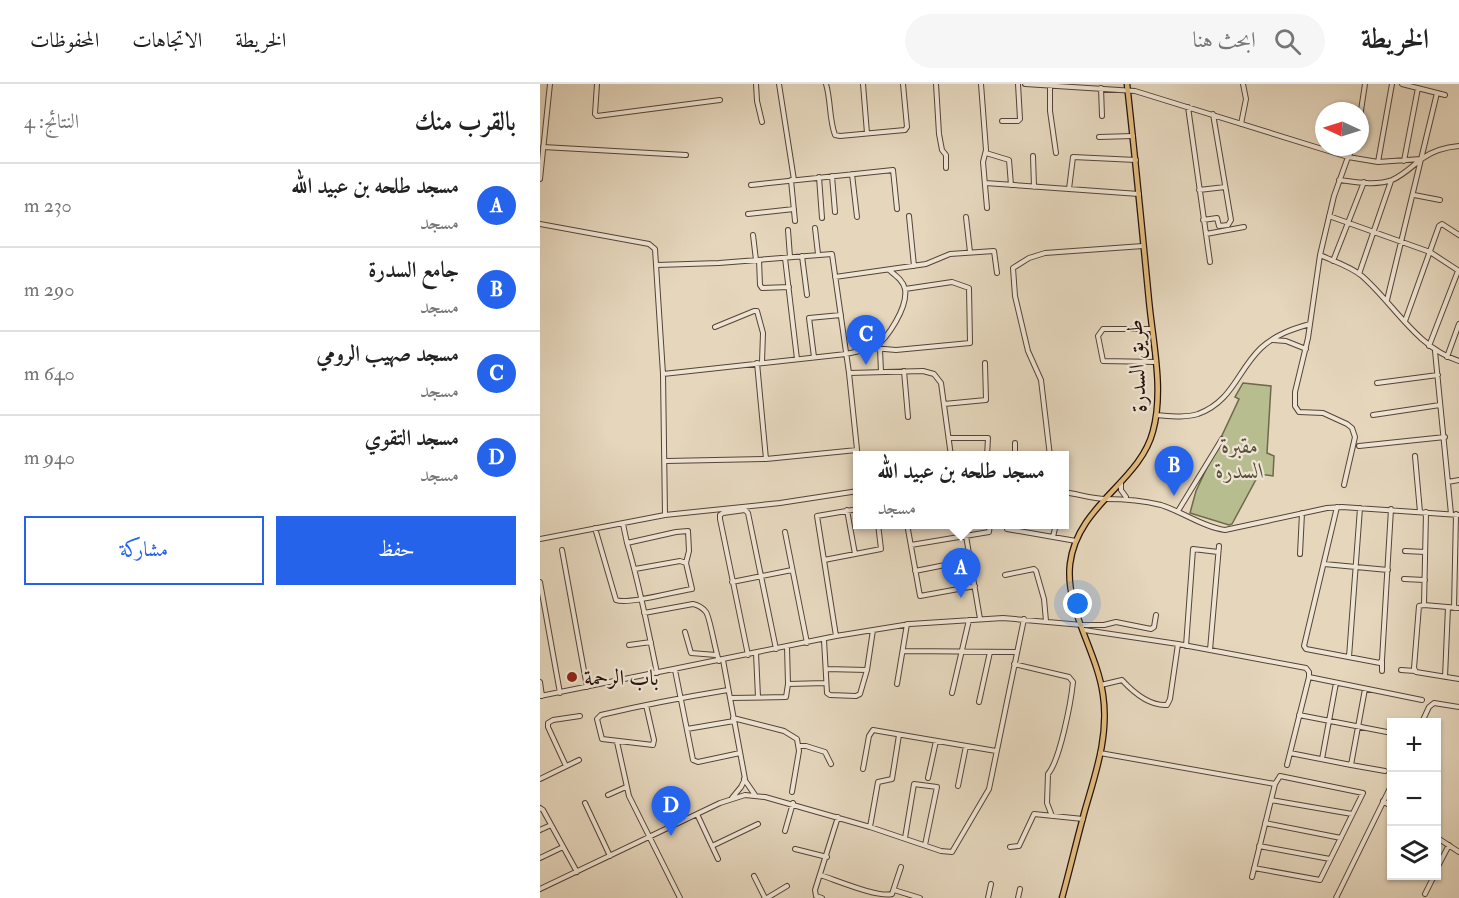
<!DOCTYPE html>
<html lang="ar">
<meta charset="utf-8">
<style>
body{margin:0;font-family:"IM FELL Double Pica",Amiri,serif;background:#f6f6f6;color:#222;direction:rtl}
.controls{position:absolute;right:18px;bottom:18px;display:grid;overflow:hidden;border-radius:0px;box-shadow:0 2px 4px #0004}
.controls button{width:54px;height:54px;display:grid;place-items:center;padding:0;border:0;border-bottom:2px solid #e0e0e0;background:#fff;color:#222;font:30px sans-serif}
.compass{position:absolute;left:775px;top:18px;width:54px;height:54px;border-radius:50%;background:#fff;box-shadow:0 2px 4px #0004;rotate:274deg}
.you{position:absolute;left:538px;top:520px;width:21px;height:21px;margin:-15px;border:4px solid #fff;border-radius:50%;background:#1a73e8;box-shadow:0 0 0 9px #1a73e833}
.badge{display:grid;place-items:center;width:39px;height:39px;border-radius:50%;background:#2563eb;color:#fff;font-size:20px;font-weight:700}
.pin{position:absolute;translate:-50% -50px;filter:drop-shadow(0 2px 3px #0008)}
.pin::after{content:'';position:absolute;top:32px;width:21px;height:18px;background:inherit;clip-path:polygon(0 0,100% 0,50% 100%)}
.popup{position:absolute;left:313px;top:367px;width:216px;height:78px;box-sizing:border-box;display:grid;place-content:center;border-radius:0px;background:#fff;filter:drop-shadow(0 2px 4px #0005);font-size:20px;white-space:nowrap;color:#767676}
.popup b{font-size:22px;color:#222}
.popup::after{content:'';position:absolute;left:50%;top:100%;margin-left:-12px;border:12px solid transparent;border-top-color:#fff}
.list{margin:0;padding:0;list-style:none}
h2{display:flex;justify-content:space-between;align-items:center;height:78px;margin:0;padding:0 24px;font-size:26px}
h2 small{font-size:20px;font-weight:400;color:#767676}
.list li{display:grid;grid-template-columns:39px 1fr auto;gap:18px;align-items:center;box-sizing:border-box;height:84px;padding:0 24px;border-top:2px solid #e0e0e0}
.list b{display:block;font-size:22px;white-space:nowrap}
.list p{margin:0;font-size:20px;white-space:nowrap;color:#767676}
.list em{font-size:20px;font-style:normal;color:#767676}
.actions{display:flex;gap:12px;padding:18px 24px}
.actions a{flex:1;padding:14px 0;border:2px solid #2563eb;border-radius:0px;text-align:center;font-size:21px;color:#2563eb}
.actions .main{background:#2563eb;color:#fff}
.icon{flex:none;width:33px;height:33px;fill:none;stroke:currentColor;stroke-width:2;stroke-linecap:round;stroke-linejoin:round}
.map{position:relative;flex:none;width:919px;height:814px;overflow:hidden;direction:ltr}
header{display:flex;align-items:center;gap:36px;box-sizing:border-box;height:84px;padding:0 30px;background:#fff;border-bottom:2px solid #e0e0e0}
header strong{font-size:28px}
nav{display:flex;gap:33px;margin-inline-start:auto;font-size:21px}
.search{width:420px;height:54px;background:#f6f6f6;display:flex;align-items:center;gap:15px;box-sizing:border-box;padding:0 21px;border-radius:33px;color:#767676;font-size:22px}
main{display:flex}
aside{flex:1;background:#fff}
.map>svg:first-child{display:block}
.green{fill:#b7bd8f;stroke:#6e684d;stroke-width:1.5}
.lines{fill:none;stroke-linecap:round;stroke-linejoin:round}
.minor-casing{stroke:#554337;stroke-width:6}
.major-casing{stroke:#25120b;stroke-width:7}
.minor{stroke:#eee4d3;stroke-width:4}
.major{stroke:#e2bb7e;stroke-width:4.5}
.poi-dot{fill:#8f2418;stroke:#eee4d3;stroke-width:2}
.labels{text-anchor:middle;stroke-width:4.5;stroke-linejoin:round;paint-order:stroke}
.street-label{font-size:22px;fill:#25120b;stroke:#eee4d3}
.park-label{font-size:22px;font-style:italic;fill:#584e39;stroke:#eee4d3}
.poi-label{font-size:22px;fill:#25120b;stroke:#eee4d3;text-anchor:start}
</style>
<header>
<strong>الخريطة</strong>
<div class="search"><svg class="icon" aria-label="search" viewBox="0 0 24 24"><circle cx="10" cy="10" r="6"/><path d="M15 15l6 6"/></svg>ابحث هنا</div>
<nav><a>الخريطة</a><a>الاتجاهات</a><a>المحفوظات</a></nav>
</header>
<main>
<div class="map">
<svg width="919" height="814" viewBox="0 0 919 814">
<rect width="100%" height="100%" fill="#e5d6bc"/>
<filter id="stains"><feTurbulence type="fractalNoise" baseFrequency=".00333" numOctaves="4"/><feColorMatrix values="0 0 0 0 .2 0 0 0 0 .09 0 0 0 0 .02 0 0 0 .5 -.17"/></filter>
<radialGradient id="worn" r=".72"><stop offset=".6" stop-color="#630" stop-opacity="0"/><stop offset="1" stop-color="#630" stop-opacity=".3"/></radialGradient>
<!-- green -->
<path class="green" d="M703 299 731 302 727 369 734 372 733 392 719 390 692 440 689 441 650 429 656 407 699 315 695 313Z"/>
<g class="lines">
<defs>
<path id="minor" d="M57 0 55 30 57 32 180 16
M216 0 217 17 222 38
M239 0 254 96
M286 0C291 17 289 35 295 51L300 52 365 46 367 43 363 0
M323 0 327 49
M396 0 399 50 402 66 406 71V84
M441 0 446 66 443 78 447 124
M485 0 595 7 808 73 838 78 881 75
M862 0 905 11
M510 1V27L516 69
M561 4 562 32
M648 23 670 178
M820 33 825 0
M462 37H478L480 35 478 0
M701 40 706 15 703 0
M559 53 593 52
M3 63 146 71
M814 63 808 73 794 112 780 171C793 177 810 182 822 192 854 220 876 263 919 277
M446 69 469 76 471 101
M493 72 494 103
M864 77 878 4
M838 78 852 0
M312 90 317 133
M292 92 295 128
M279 93 282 134
M0 95 10 0
M251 96 255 137
M799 96C815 98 836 102 852 96 864 91 873 81 883 74 893 67 907 63 919 62
M445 99 599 110
M211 101 353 86 357 125
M529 105 533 73 596 76
M659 106 685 103
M874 111 900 116
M208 130 254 125
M369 132 374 182
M789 132 890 168 919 187
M426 133 430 168
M663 136 677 134 679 142 688 141 691 136 673 30
M0 140 109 160 115 165 123 290 125 431
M275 144 278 170
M248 146 250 173
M666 150 704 143
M213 151 216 176
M780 171 768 254 755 308V322L759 328 783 329 807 340 812 344 815 353 804 401
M262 172 267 211
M245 174 257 275
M219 176 220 201 222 204 249 203
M793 177 824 98
M117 181 179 179 292 170 309 289 318 375
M819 190 851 97
M295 193 386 180 410 170 454 167 457 189
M847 216 897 9
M865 237 899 142 902 140 919 151
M175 243 214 227H217L223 249 222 278
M612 245H563L558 252 563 277 616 278
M733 256 746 257 766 265
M889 262 918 187
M334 264C348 254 368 223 365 205 363 196 355 191 349 186
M340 265 341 288
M895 267 911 430
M274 273 269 234 301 231
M907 273 919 240
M217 279 226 375
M364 287 368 333
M309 289 383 287 394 290 401 299 411 372
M123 290 306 270 333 264 356 266 430 259 429 204 412 198 365 205
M837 299 898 291
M404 320 446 316 445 279
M616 331C630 332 645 334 658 330 693 317 697 287 721 264 735 251 752 245 770 240
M833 331 900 321
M410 354H448L447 372
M819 362 905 353
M475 372V359
M510 372 501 296 488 267 475 212 473 184 489 174 505 169 603 162
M875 372 880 428
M126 377 226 375 317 366
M581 398V406L586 413
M908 398 919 396
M524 408C538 410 553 415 566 415 586 415 601 416 621 421 643 428 663 443 685 446L787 424 802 423 919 431
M797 423 764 562 766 565 840 579 842 576 851 425
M307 426 315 470
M638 427 682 355
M83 440 87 459
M367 440 380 512 435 502
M424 440 440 535
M55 444 76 516C88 521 136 507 152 505L146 479 149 467 148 447 136 448 87 459C100 502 108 546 117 589
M467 445 536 457
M245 448 267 559
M513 453 516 440
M0 455 125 431 240 419 318 407
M371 461 449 448 450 440
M22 466 47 603
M865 467 885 468
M760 470 762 429
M284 476 341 465 338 440
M784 480 848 486
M95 485 140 477 146 479
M375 487 430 476
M465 491 494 485 496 487 504 515 506 537
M864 495 885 496
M0 498 20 609
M192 498 252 486
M884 521 886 428
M914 524 916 430
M919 524 884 521 879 522 874 584 876 588 919 595
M104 529 153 520C158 521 162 523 166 528 170 533 175 567 179 577
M544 546 638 560 766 584 769 588V593
M145 548 151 569 176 571
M296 552 277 432 318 425
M284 556 287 609 290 611 316 612 320 610 327 586 333 546
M89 561 111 558
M646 562 653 465 678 468
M670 566 679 462
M363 567 476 568
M216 569 218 613
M208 571 180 435V431L183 429 205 426 208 429 236 565
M809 573 820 424
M183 576 205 695 201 703 192 714
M474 580 529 593 533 598C531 618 520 676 508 690L507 719 512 732
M286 585 327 586
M135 586 153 676 158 678 200 669
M861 586 875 587
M842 587V577
M905 593 908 523
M0 598 2 612
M248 600 286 599
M357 600 367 540
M561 601 582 596C593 608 610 622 627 621L630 615 638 560
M825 605 811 681 845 687
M412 609 429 536
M0 612 296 552 370 540 463 534 542 541H564L576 538 611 545 614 543 616 531
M190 614 246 613 248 600 247 563
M439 618 450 568
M106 621 114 656 113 661 62 655 57 635 61 631C103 621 145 613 188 606
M759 631 852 649
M193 634 244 647 257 655 259 667 252 708
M882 638 889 623 894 619 919 623
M147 645 194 637
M77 658 89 712 140 814
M260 662H266L285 668 291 680
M560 669 735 700 712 793
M750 669 811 681
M782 675 796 599
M747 681 769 593 882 616
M26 682 8 643V639L13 636 40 632
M323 685 329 652 333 646 456 667
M388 694 396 657
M0 695 39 676
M204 695 215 711
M418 702 426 662
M68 711 86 703
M731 716 812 730
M843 717 852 723
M45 719 70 772
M0 724 3 726 37 788
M157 730 178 775
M725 739 801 754
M330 743 338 698 352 695 359 651
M0 746 11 741
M245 747 253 719
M896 753 919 768
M365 754 374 700 397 703 385 761
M172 762 218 740
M719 762 790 775
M470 763 479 762 494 730 543 735
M255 765 287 773
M0 774 23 763
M714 784 780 796 823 709 740 692 735 700
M896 786 909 761
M280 791C296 796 338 814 352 810L361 783
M214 792 225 814
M0 805 180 719 205 711 225 713 330 743 401 767 412 768 449 705 484 535
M354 806 380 814
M885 810 894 792
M227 814 247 802
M282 814 276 812 275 806 298 733
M448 814 451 800
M478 814 480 805
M796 814 852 700"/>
<path id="major" d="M522 814C530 785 537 755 545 726 556 688 569 651 563 611 557 567 525 525 530 480 537 421 600 398 613 347 624 306 613 259 609 217 602 144 595 72 587 0"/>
</defs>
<!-- minor casing -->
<use href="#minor" class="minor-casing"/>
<!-- major casing -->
<use href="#major" class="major-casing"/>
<!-- minor -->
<use href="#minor" class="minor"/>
<!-- major -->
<use href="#major" class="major"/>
</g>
<!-- markers -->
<circle class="poi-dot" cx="32" cy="593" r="6"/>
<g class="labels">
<!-- street labels -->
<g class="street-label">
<text transform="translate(596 282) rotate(-93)" y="8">طريق السدرة</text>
</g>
<!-- park labels -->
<g class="park-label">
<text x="700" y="369">مقبرة<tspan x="700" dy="25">السدرة</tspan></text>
</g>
<!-- poi labels -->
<g class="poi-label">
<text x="44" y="601">باب الرحمة</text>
</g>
</g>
<rect width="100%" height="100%" filter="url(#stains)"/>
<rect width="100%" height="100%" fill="url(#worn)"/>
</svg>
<div class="controls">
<button>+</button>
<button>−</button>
<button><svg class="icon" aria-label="layers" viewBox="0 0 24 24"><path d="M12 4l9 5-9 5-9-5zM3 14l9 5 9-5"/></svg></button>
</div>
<svg class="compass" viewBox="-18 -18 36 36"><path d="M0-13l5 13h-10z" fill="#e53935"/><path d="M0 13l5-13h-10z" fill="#767676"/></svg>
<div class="you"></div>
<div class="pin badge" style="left:421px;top:514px">A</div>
<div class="popup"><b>مسجد طلحه بن عبيد الله</b>مسجد</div>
<div class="pin badge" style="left:634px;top:412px">B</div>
<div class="pin badge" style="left:326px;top:281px">C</div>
<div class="pin badge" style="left:131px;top:752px">D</div>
</div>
<aside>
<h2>بالقرب منك<small>النتائج: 4</small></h2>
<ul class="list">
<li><span class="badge">A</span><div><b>مسجد طلحه بن عبيد الله</b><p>مسجد</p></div><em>230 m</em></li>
<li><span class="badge">B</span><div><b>جامع السدرة</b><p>مسجد</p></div><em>290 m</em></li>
<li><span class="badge">C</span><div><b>مسجد صهيب الرومي</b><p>مسجد</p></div><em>640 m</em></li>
<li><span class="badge">D</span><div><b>مسجد التقوي</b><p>مسجد</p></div><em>940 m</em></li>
</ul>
<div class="actions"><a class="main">حفظ</a><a>مشاركة</a></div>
</aside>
</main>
